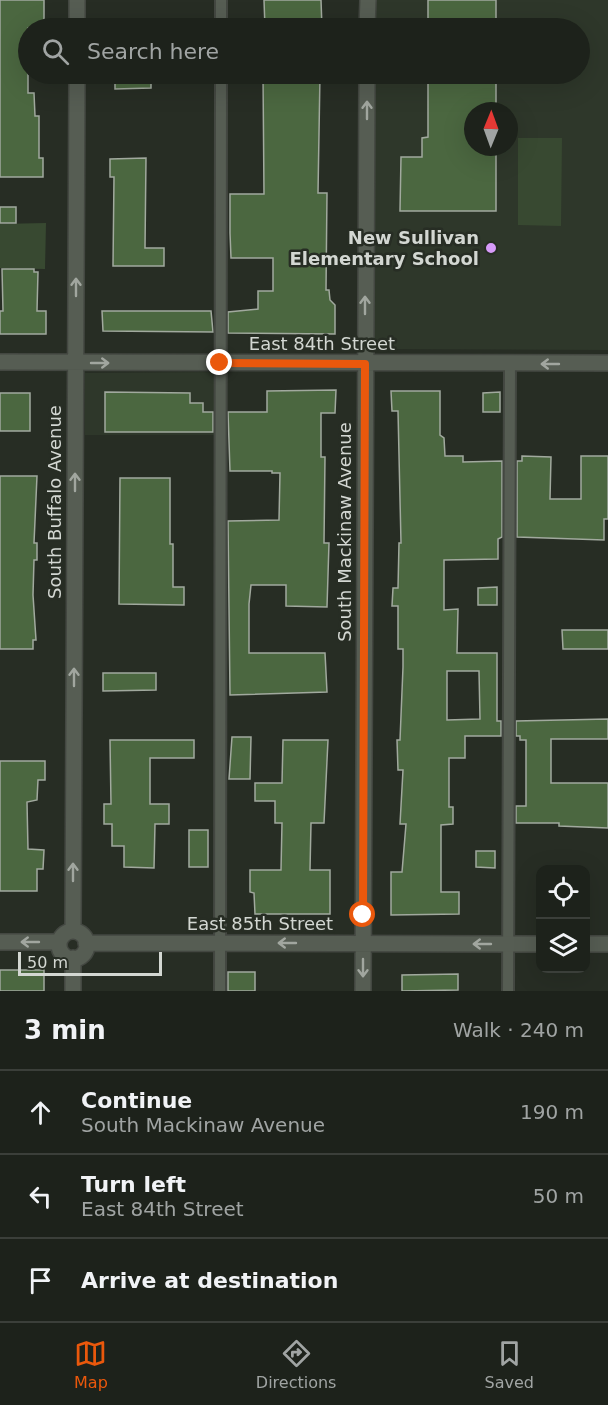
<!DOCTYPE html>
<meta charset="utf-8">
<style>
body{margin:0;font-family:"DejaVu Sans",sans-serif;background:#252a24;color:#f1f3f6}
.controls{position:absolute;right:18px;bottom:18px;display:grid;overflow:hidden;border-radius:12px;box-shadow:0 6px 24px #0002}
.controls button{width:54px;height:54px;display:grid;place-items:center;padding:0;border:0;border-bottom:2px solid #3b3f3a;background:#1d221b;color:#f1f3f6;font:30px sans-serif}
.compass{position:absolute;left:464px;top:102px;width:54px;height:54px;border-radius:50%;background:#1d221b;box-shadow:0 6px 24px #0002;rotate:1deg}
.scale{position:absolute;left:18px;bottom:15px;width:144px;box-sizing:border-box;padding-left:6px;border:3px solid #d3d7d2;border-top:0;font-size:16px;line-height:21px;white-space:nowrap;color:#d3d7d2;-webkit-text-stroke:4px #272d24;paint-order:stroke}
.stop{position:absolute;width:18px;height:18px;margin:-14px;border:4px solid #ea580c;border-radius:50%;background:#fff}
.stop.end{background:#ea580c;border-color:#fff;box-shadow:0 2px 6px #0008}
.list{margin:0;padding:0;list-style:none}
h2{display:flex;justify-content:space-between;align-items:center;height:78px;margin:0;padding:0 24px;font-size:26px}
h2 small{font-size:20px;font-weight:400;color:#a0a4a3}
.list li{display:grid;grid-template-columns:39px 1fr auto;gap:18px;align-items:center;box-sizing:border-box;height:84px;padding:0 24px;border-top:2px solid #3b3f3a}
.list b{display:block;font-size:22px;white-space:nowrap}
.list p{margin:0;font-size:20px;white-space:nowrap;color:#a0a4a3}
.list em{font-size:20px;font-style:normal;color:#a0a4a3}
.icon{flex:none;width:33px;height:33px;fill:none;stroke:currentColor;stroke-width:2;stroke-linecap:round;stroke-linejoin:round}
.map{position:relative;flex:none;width:608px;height:991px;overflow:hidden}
.search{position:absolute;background:#1d221b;box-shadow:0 6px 24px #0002;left:18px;right:18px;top:18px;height:66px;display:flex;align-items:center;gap:15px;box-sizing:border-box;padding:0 21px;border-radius:33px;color:#a0a4a3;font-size:22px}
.sheet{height:330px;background:#1d221b}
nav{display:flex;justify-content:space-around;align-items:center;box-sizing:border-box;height:84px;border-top:2px solid #3b3f3a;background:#1d221b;font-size:16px;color:#a0a4a3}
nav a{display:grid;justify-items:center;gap:3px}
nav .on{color:#ea580c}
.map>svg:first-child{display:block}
.built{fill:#2e372a;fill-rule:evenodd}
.green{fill:#384931}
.building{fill:#4b6740;stroke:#a1a99e;stroke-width:1.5;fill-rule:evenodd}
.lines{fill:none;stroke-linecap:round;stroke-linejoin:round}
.lane-casing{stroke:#434741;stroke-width:14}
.street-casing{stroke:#434741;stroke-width:18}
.lane{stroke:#565d53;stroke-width:10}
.street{stroke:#565d53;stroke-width:15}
.oneway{stroke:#a1a69f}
.route{stroke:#ea580c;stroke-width:8}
.poi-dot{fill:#d79bf9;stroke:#272d24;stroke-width:2}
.labels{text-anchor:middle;stroke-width:5;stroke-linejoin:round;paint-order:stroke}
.poi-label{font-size:18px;font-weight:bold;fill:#d3d7d2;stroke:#272d24;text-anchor:end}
.street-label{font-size:18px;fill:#d3d7d2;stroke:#272d24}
</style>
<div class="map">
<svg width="608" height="991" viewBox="0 0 608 991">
<rect width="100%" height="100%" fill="#272d24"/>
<!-- built -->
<path class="built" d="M376 0H608V350L374 349 375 74H580V28H376ZM473 111H509V147H473Z
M220 372V435H85V373Z"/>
<!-- green -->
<path class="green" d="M518 138H562L561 226 518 225Z
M46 223 45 269 0 268V224Z"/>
<!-- building -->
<path class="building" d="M0 0H44V28H28V93H34L35 116H39V158H43V177H0Z
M264 0H321L322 28H265Z
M428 0H496V28H428Z
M115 74H151V88L115 89Z
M263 74H320L318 193H327L326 290H329L330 300 335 305V334L228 333V312L258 309V291H273V258H231L230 233V194H264Z
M428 74H496V111H473V147H496V211H400L401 157H422V138L428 137Z
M146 158 145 248H164V266H113L114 177H110V159Z
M0 207H16V223H0Z
M2 269H34V272H38L37 311H46V334H0V311H3Z
M102 311H211L213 332 103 331Z
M336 390 335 413H321V457H325L324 543H329L327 607 286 606V585H251L249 604V653H325L327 692 230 695 228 521 279 520 280 473H272V471H230L228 412H267V391Z
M391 391H440V435L444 438 445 456H463V462L502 461V537L498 539V559L444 560V610L458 609 457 653H497V721H501V736H465V758H449V807H453V824L441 825V892H459V914L391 915V872H402L406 824H400L403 770H398L397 740H400L403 667V649H398V606H392L393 588H398L399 543H401L398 411H392ZM447 671H479L480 719 447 720Z
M105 392 190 393V403H203V412H213V432H105Z
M500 392V412H483V393Z
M0 393H30V431H0Z
M522 456 551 457 550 499H581V456H608V519H604V540L517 537V461H522Z
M0 476H37L34 543H37V560H34L33 595 36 640H33V649H0Z
M120 478H170V544H173V587H184V605L119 604Z
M497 587V605H478V588Z
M562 630H608V649H563Z
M103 673H156V690L103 691Z
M608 719V739H551V783H608V828L559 826V823H516V806H526V740H520V736H516V721Z
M232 737H251L250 779H229Z
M110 740H194V758H150V804H169V824H155L154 868 124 867V846H112V824H104V804H111Z
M283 740H328L324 823H311L310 870H330V914H255L254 893 250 892V870H281L282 823H275V801H255V783H282Z
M0 761H45V780H38L37 800 27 802 28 849 44 850 43 869H37V891H0Z
M189 830H208V867H189Z
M476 851H495V868L476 867Z
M0 970H44V991H0Z
M228 972H255V991H228Z
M458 974V990L402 991V975Z"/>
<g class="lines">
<defs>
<path id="lane" d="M221 28V0
M220 991 221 74
M508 991 510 364"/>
<path id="street" d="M77 28V0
M367 28 368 0
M0 362 608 363
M73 931 77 74
M59 945a14 14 0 1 1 28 0a14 14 0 1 1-28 0Z
M0 942H59
M86 943 540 944
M586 944H608
M73 958V991
M363 991 367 74"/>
</defs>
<!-- lane casing -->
<use href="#lane" class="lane-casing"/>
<!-- street casing -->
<use href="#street" class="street-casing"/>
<!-- lane -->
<use href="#lane" class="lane"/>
<!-- street -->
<use href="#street" class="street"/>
</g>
<!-- one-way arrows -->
<defs><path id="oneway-shaft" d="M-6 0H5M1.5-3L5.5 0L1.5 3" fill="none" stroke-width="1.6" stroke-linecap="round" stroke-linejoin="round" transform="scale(1.5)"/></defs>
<g class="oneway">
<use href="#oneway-shaft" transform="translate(367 110) rotate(-90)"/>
<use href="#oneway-shaft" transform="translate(76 287) rotate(-90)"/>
<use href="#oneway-shaft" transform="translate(365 305) rotate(-90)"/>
<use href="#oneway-shaft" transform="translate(100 363)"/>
<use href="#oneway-shaft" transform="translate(550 364) rotate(180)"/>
<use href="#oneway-shaft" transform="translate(75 482) rotate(-90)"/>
<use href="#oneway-shaft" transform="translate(74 677) rotate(-90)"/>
<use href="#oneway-shaft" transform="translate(73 872) rotate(-90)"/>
<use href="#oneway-shaft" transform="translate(30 942) rotate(-180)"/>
<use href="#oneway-shaft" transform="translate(287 943) rotate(-180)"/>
<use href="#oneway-shaft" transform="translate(482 944) rotate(-180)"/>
<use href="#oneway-shaft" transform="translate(363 968) rotate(90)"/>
</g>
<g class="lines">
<!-- route -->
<path class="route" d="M220 363 365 364 363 915"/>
</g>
<!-- markers -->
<circle class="poi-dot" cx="491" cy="248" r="6"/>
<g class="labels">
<!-- poi labels -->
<g class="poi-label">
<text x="479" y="244">New Sullivan<tspan x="479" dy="21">Elementary School</tspan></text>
</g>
<!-- street labels -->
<g class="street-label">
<text x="322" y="350">East 84th Street</text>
<text transform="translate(55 502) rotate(-90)" y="6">South Buffalo Avenue</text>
<text transform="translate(345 532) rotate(-90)" y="6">South Mackinaw Avenue</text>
<text x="260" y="930">East 85th Street</text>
</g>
</g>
</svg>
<div class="controls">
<button><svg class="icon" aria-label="locate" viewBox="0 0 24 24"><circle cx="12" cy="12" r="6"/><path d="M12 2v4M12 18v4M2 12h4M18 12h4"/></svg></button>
<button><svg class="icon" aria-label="layers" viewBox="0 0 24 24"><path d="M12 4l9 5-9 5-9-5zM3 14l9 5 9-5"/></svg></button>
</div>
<svg class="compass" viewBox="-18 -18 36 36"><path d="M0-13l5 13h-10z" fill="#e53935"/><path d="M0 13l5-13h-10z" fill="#a0a4a3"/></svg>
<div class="scale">50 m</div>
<div class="stop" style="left:363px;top:915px"></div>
<div class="stop end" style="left:220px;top:363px"></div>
<div class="search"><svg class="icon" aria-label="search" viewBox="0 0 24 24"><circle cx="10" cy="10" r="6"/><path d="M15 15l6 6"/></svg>Search here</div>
</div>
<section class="sheet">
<h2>3 min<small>Walk · 240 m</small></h2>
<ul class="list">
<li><svg class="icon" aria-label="ahead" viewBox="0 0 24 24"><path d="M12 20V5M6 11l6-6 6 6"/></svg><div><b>Continue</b><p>South Mackinaw Avenue</p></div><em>190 m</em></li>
<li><svg class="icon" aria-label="left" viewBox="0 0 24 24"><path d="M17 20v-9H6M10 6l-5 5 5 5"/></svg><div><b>Turn left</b><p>East 84th Street</p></div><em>50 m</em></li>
<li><svg class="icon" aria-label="arrive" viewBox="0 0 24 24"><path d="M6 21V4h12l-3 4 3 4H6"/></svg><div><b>Arrive at destination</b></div></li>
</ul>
</section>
<nav>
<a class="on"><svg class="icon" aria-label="map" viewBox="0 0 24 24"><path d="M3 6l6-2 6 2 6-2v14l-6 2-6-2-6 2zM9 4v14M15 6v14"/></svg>Map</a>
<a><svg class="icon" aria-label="directions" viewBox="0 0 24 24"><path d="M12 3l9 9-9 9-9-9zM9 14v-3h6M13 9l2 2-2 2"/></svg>Directions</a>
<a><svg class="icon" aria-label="saved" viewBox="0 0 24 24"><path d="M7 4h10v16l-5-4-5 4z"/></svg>Saved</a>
</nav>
